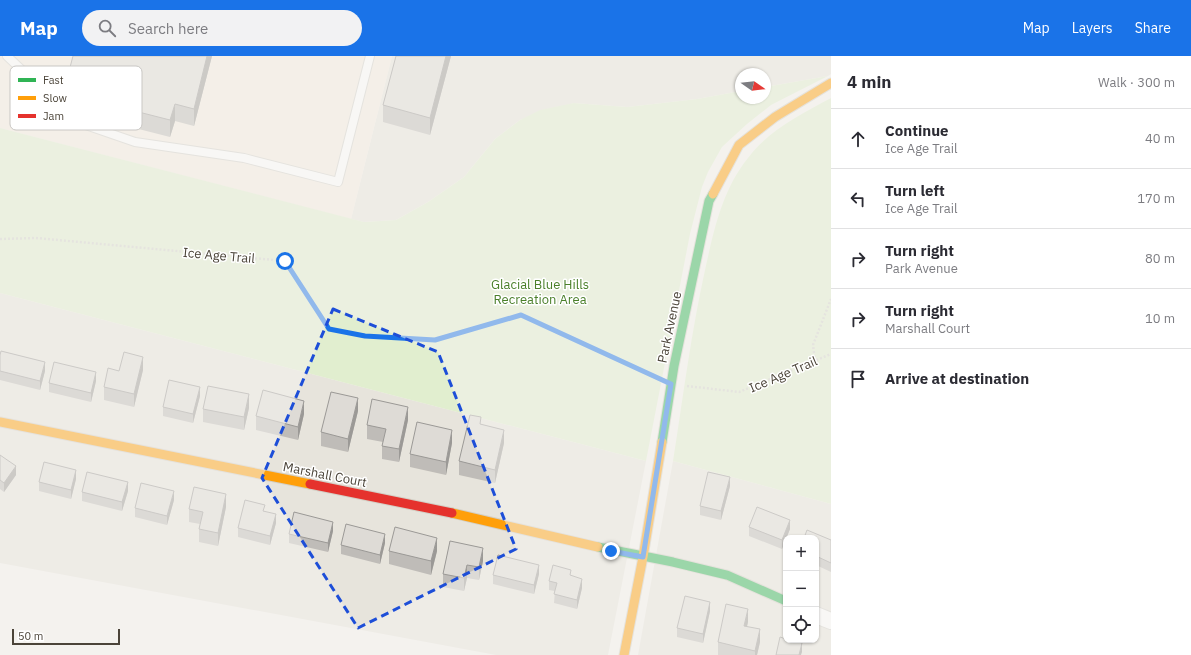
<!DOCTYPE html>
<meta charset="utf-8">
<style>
body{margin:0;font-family:"IBM Plex Sans",sans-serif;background:#f2f2f3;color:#2b2b33}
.controls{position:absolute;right:12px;bottom:12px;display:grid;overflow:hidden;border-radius:8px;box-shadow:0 1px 3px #0004}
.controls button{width:36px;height:36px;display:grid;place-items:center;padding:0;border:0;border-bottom:1px solid #e1e1e2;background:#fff;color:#2b2b33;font:20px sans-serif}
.compass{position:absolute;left:735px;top:12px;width:36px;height:36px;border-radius:50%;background:#fff;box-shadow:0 1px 3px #0004;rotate:104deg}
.scale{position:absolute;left:12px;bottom:10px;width:108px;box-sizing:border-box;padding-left:4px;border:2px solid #4b4439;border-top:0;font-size:11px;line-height:14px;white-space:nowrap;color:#4b4439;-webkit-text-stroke:3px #fff;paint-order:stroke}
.stop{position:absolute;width:12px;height:12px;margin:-9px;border:3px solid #1a73e8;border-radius:50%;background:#fff}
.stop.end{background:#1a73e8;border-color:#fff;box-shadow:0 1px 4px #0008}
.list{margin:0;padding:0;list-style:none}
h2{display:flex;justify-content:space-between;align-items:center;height:52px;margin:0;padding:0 16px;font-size:17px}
h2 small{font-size:13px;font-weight:400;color:#7c7c81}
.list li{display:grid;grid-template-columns:26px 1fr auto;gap:12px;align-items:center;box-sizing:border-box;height:60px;padding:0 16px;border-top:1px solid #e1e1e2}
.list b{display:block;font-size:15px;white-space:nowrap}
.list p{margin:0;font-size:13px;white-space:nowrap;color:#7c7c81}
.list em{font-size:13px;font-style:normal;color:#7c7c81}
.icon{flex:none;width:22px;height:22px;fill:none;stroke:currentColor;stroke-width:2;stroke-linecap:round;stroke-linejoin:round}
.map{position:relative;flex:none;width:831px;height:599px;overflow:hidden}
header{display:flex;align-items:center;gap:24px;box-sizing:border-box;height:56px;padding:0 20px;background:#1a73e8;color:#fff}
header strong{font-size:19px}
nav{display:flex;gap:22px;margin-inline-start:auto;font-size:14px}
.search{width:280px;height:36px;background:#f2f2f3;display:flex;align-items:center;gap:10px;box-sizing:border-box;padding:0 14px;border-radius:22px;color:#7c7c81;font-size:15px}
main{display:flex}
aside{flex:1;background:#fff}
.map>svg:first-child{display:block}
.residential{fill:#e7e4dc;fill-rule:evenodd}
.commercial{fill:#f3ebdf}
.green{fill:#e1eecf}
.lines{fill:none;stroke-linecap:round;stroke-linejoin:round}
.lane-casing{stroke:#d2d0cb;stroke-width:10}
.street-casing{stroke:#d2d0cb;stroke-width:18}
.fast-casing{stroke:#d3cfc5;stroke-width:11}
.slow-casing{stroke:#d3cfc5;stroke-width:11}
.jam-casing{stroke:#d3cfc5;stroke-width:11}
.path{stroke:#d3d2cc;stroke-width:2.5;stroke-dasharray:2 2;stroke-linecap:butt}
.lane{stroke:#fdfdfc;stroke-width:8}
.street{stroke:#fdfdfc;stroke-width:16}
.fast{stroke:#30b455;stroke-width:9}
.slow{stroke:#ff9f0a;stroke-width:9}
.jam{stroke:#e5322d;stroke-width:9}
.wall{fill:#bfbcb8}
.shaded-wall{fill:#9b9996}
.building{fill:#dedbd6;stroke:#9b9996}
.route{stroke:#1a73e8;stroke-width:5}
.marked{fill:none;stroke:#1d4ed8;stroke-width:3;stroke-dasharray:8 5;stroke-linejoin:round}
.labels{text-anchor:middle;stroke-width:3;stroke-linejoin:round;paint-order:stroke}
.street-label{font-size:13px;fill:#4b4439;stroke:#fff}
.park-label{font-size:13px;fill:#4a7f2a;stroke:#fff}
.key{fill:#fff;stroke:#c9c7c4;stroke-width:1}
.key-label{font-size:11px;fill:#4b4439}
</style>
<header>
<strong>Map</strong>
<div class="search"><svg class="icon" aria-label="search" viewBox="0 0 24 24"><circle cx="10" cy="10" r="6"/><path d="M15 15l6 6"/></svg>Search here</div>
<nav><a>Map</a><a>Layers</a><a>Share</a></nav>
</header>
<main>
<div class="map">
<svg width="831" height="599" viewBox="0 0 831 599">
<rect width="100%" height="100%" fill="#f4f2ee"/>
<!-- residential -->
<path class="residential" d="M392 0H831V18L828 20 765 31V18H741V35L697 43 627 51 574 47 520 64 495 83 464 121 428 146 396 164 364 166 351 163Z
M0 237 646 405 608 599H496L0 507Z
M673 405 831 448V599H638ZM786 482H816V584H786Z"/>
<!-- commercial -->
<path class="commercial" d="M0 0H392L351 163 0 72Z"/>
<!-- green -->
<path class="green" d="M828 20 771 49 747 68 722 91 708 116 702 131 690 178 646 405 0 237V72L364 166 396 164 428 146 464 121 495 83 520 64 540 54 574 47 627 51 697 43 741 35V42H765V31Z
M831 42V448L673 405C683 341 691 277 705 214 714 174 722 134 748 102 769 74 801 58 831 42Z"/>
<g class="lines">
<defs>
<path id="lane" d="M7 0 77 66 135 86 244 102 338 126 370 0"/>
<path id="street" d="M816 559 831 565"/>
<path id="fast" d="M662 386 674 310 709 145 713 138
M598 491 673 506 727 519 786 545"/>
<path id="slow" d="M713 138 739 89 775 61 831 27
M0 366 310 428
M452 457 598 491
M624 599 643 501 662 386"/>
<path id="jam" d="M310 428 452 457"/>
</defs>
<!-- lane casing -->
<use href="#lane" class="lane-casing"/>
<!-- street casing -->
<use href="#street" class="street-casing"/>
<!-- fast casing -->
<use href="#fast" class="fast-casing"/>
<!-- slow casing -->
<use href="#slow" class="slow-casing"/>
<!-- jam casing -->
<use href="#jam" class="jam-casing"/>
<!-- path -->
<path class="path" d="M0 183 36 182 285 205 329 273 365 280 435 284 521 259 654 321
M815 305 813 289 831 243
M687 330 739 336 831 298"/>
<!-- lane -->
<use href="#lane" class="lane"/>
<!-- street -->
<use href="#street" class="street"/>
<!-- fast -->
<use href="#fast" class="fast"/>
<!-- slow -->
<use href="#slow" class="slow"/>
<!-- jam -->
<use href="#jam" class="jam"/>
</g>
<!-- wall -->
<path class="wall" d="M73 0H212L194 70 175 65 170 81 119 68 120 50 68 36V19Z
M396 0H451L430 79 383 66V49Z
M0 299 45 315 40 334 0 324Z
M143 314 134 351 104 344V331L119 315Z
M96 325 91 346 49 336V327Z
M200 340 193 367 163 360V351Z
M249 352 244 374 203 366V353Z
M358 355 348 396 321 390V376Z
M304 358 298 384 256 374V360Z
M408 364 399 406 382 403V390L383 386 367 383V369Z
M481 368 504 387 495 427 459 419V405Z
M452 387 446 419 410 411V398Z
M0 399 16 419 4 436 0 433Z
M76 423 71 443 39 435V426Z
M730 430 721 464 700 459V450Z
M128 435 122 455 82 445V436Z
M174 444 167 469 135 461V452Z
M226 451 218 490 199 486V473L200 468 189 466V453Z
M265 455 276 467 270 489 238 481V472Z
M749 471 790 473 782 493 749 480Z
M333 475 328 496 289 487V478Z
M816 482 831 484V516L816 509Z
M450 485 483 505 479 524 467 522 464 535 443 531V518Z
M385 487 380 508 341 498V489Z
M389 495H437L431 519 389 508Z
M539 518 534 538 493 528V519Z
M571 520 582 532 577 553 554 547 555 535 549 534V525Z
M710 555 703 587 677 581V572Z
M748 566 747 570 760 586 757 599H718V586Z"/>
<!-- shaded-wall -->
<path class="shaded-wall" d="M207 0H212L194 70V53Z
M446 0H451L430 79V62Z
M175 48V65L170 81V64Z
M143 301V314L134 351V338Z
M45 306V315L40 334V325Z
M96 316V325L91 346V337Z
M200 331V340L193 367V358Z
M249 338V352L244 374V361Z
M358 342V355L348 396V383Z
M304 345V358L298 384V371Z
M408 351V364L399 406V393Z
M452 374V387L446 419V406Z
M504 374V387L495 427V414Z
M16 410V419L4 436V427Z
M76 414V423L71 443V434Z
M730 421V430L721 464V455Z
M128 426V435L122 455V446Z
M174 435V444L167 469V460Z
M226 438V451L218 490V477Z
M276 458V467L270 489V480Z
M790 464V473L782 493V484Z
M333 466V475L328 496V487Z
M385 478V487L380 508V499Z
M437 482V495L431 519V505Z
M483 492V505L479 524V511Z
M467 509V522L464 535V522Z
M539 509V518L534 538V529Z
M582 523V532L577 553V544Z
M710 546V555L703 587V578Z
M748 553V566L744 583V570Z
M760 573V586L757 599H755V595Z
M802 587V596L801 599H799Z"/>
<!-- building -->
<path class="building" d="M73 0H207L194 53 175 48 170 64 119 51 124 34 68 19Z
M396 0H446L430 62 383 49Z
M1 295 45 306 40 325 0 315V299Z
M124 296 143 301 134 338 104 331 108 312 119 315Z
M54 306 96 316 91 337 49 327Z
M169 324 200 331 193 358 163 351Z
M208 330 249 338 244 361 203 353Z
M263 334 304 345 298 371 256 360Z
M331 336 358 342 348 383 321 376Z
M372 343 408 351 399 393 382 390 386 373 367 369Z
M470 359 481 361 480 368 504 374 495 414 459 405Z
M417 366 452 374 446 406 410 398Z
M0 399 16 410 4 427 0 424Z
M44 406 76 414 71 434 39 426Z
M87 416 128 426 122 446 82 436Z
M708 416 730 421 721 455 700 450Z
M141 427 174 435 167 460 135 452Z
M194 431 226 438 218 477 199 473 203 456 189 453Z
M245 444 265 449 263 455 276 458 270 480 238 472Z
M757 451 790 464 782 484 749 471Z
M294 456 333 466 328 487 289 478Z
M346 468 385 478 380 499 341 489Z
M395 471 437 482 431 505 389 495Z
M807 474 831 484V507L816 500V482H804Z
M450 485 483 492 479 511 467 509 464 522 443 518Z
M498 499 539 509 534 529 493 519Z
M553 509 571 514 570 519 582 523 577 544 554 538 557 527 549 525Z
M685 540 710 546 703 578 677 572Z
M726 548 748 553 744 570 760 573 755 595 718 586Z
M780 581 786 583V584H791L802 587 799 599H776Z"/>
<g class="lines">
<!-- route -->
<path class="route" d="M285 205 329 273 365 280 435 284 521 259 671 328 643 501 611 495"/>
</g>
<!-- marked area -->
<path d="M0 0H831V599H0ZM333 253 438 296 516 493 358 572 262 422Z" fill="#f4f2ee" fill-opacity=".55" fill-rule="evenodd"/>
<path class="marked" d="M333 253 438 296 516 493 358 572 262 422Z"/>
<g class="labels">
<!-- street labels -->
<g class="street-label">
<text transform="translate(219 199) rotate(5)" y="5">Ice Age Trail</text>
<text transform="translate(669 271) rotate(-78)" y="5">Park Avenue</text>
<text transform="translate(783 318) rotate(-23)" y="5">Ice Age Trail</text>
<text transform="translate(325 418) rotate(11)" y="5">Marshall Court</text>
</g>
<!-- park labels -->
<g class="park-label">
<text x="540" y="233">Glacial Blue Hills<tspan x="540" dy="15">Recreation Area</tspan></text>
</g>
</g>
<!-- legend -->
<rect x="10" y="10" width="132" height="64" rx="6" class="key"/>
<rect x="18" y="22" width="18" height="4" fill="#30b455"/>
<rect x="18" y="40" width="18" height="4" fill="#ff9f0a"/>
<rect x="18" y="58" width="18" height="4" fill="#e5322d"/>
<g class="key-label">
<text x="43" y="28">Fast</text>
<text x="43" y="46">Slow</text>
<text x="43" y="64">Jam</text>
</g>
</svg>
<div class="controls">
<button>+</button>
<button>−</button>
<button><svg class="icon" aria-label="locate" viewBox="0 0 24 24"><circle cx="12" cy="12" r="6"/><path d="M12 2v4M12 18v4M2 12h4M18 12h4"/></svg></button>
</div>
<svg class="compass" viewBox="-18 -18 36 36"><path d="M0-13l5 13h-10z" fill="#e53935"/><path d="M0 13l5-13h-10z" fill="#7c7c81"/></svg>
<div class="scale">50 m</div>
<div class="stop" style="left:285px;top:205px"></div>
<div class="stop end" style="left:611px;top:495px"></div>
</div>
<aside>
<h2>4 min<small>Walk · 300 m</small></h2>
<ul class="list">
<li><svg class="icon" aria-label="ahead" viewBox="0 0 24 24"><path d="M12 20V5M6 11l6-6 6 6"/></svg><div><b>Continue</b><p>Ice Age Trail</p></div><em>40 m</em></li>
<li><svg class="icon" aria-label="left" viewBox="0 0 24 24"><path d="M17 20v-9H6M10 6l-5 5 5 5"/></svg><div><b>Turn left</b><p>Ice Age Trail</p></div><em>170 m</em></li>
<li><svg class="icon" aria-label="right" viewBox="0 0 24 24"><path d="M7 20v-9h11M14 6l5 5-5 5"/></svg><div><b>Turn right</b><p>Park Avenue</p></div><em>80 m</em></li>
<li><svg class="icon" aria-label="right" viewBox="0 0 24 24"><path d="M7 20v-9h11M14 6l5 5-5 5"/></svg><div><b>Turn right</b><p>Marshall Court</p></div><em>10 m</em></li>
<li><svg class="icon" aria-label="arrive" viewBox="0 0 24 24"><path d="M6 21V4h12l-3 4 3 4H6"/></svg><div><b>Arrive at destination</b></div></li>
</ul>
</aside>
</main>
